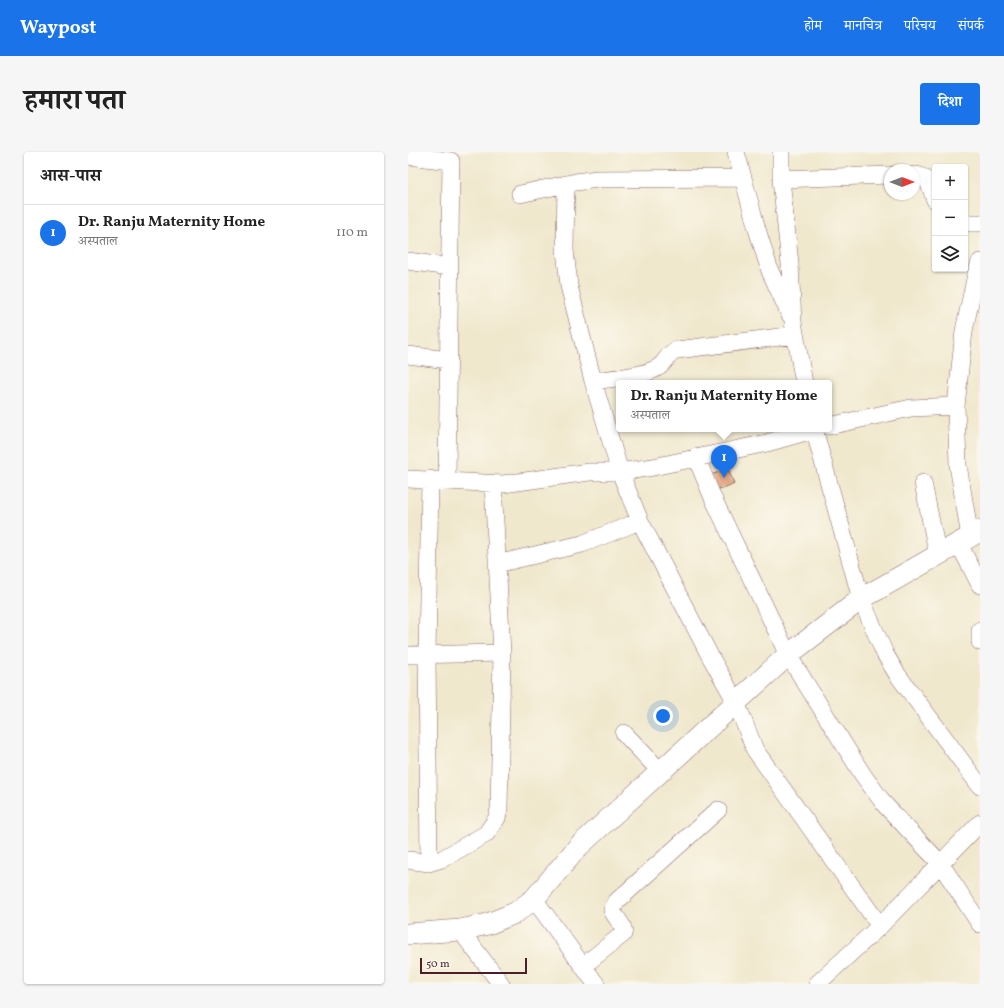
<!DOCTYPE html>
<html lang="hi">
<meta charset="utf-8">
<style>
body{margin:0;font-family:Vollkorn,"Noto Serif Devanagari",serif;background:#f6f6f6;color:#222}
.controls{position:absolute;right:12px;top:12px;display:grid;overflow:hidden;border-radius:4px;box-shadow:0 1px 3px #0004}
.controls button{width:36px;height:36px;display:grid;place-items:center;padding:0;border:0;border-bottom:1px solid #e0e0e0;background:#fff;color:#222;font:20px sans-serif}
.compass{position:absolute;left:476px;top:12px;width:36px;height:36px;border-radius:50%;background:#fff;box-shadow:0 1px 3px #0004;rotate:90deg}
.scale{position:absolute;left:12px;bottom:10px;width:107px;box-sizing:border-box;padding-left:4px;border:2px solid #4a1f2b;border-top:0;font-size:11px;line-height:14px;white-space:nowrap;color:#4a1f2b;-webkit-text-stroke:3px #fbf7ec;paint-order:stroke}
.you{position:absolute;left:255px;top:564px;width:14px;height:14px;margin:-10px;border:3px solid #fff;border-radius:50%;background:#1a73e8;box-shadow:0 0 0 6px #1a73e833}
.badge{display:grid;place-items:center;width:26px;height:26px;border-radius:50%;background:#1a73e8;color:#fff;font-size:13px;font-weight:700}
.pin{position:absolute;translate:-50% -33px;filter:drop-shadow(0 1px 2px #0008)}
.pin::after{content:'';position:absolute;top:21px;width:14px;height:12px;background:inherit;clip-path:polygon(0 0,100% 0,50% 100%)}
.popup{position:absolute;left:208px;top:228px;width:216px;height:52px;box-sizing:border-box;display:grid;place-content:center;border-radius:4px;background:#fff;filter:drop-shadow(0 1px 3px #0005);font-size:13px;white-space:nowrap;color:#767676}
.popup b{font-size:15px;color:#222}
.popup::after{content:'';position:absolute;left:50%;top:100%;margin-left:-8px;border:8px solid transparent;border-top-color:#fff}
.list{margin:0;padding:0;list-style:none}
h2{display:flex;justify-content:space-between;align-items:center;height:52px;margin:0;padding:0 16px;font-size:17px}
h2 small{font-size:13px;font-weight:400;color:#767676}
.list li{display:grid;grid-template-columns:26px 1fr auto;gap:12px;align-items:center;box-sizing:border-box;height:56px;padding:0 16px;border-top:1px solid #e0e0e0}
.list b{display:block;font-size:15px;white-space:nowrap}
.list p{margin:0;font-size:13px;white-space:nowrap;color:#767676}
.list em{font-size:13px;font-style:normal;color:#767676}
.icon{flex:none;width:22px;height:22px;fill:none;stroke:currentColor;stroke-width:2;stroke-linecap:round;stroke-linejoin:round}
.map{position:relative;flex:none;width:572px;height:832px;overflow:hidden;border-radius:4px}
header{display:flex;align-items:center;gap:24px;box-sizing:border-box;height:56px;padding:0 20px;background:#1a73e8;color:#fff}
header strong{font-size:19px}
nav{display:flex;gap:22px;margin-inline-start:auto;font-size:14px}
.intro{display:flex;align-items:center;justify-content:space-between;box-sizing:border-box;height:96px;padding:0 24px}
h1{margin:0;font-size:28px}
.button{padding:10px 18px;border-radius:4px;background:#1a73e8;color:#fff;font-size:14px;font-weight:700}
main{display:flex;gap:24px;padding:0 24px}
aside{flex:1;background:#fff;border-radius:4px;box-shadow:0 1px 3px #0004}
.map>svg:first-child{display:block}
.building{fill:url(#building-back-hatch)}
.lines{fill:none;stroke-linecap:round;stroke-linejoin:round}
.minor-casing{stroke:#846564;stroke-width:18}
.tertiary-casing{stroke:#846564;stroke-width:22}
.minor{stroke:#fff;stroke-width:17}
.tertiary{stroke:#fff;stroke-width:21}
</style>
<header>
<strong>Waypost</strong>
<nav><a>होम</a><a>मानचित्र</a><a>परिचय</a><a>संपर्क</a></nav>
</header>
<div class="intro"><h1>हमारा पता</h1><a class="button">दिशा</a></div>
<main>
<aside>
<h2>आस-पास<small></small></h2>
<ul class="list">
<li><span class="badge">1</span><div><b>Dr. Ranju Maternity Home</b><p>अस्पताल</p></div><em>110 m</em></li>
</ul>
</aside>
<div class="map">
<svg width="572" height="832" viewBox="0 0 572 832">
<defs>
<pattern id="building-back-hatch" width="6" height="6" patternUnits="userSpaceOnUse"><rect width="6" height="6" fill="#e9a379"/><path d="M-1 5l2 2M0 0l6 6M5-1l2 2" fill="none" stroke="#bf8463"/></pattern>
</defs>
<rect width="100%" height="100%" fill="#fbf7ec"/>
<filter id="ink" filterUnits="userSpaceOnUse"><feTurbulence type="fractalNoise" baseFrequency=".025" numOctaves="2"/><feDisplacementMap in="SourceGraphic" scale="8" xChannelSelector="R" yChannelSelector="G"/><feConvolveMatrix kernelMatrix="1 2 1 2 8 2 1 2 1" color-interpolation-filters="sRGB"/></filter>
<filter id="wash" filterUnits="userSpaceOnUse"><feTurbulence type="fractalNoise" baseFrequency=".012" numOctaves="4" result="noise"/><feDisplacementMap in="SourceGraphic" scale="16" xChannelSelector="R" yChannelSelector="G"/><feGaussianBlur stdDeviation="0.9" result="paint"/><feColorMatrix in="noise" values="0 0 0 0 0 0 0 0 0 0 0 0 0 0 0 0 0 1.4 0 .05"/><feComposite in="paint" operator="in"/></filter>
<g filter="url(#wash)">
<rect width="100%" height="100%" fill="#f0e8cd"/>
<g id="blocks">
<!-- building -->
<path class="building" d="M320 317 326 332 308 338 303 323Z"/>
</g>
</g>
<g filter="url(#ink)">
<use href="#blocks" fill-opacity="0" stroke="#846564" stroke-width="1"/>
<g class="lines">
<defs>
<path id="minor" d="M328 0 349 77 362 119 382 163
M373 0V27L382 112 385 170 396 231
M0 4 43 9 39 328
M506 23C522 24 522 35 527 48
M373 27 482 23
M158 32 157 98 161 134 185 229 212 320 232 369 302 504 328 550 347 598 472 774 409 832
M112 42 168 30 189 27 335 26
M557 71H572
M0 109 41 115
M0 203 40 208
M185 229C205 226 232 225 249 216 258 212 259 201 269 198L387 183
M421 274 503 256 548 254
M406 277 453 447 477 502 489 522 572 634
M288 305 305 346 380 503 455 623 477 653 532 711 572 772
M0 327 95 332 181 320H212L245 315 359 291 408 277
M22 327 19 503 21 711 34 707 78 682 89 666 91 657 94 501
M515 331 530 404
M562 385 550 313 548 254 556 179 568 122 572 110
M551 392 572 433
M89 412 174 392 232 369
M572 478V490
M0 503 94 501 85 332
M216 581 252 619
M0 708 21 711
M126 747 188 832
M472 774 572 671
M52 778 93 832
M175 814 215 782C218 774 207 766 204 758L209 749 310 658"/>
<path id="tertiary" d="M0 782 52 778 80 772 107 761 126 747 170 695 380 503 453 447 572 379"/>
</defs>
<!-- minor casing -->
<use href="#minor" class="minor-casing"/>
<!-- tertiary casing -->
<use href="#tertiary" class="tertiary-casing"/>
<!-- minor -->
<use href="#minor" class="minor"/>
<!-- tertiary -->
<use href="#tertiary" class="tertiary"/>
</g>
</g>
</svg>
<div class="controls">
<button>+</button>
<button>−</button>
<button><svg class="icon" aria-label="layers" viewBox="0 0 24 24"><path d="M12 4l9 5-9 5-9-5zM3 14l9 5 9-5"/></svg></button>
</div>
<svg class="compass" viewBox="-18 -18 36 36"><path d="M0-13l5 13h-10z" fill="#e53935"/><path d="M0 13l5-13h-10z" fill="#767676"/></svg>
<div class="scale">50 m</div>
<div class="you"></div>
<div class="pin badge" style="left:316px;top:326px">1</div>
<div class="popup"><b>Dr. Ranju Maternity Home</b>अस्पताल</div>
</div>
</main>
